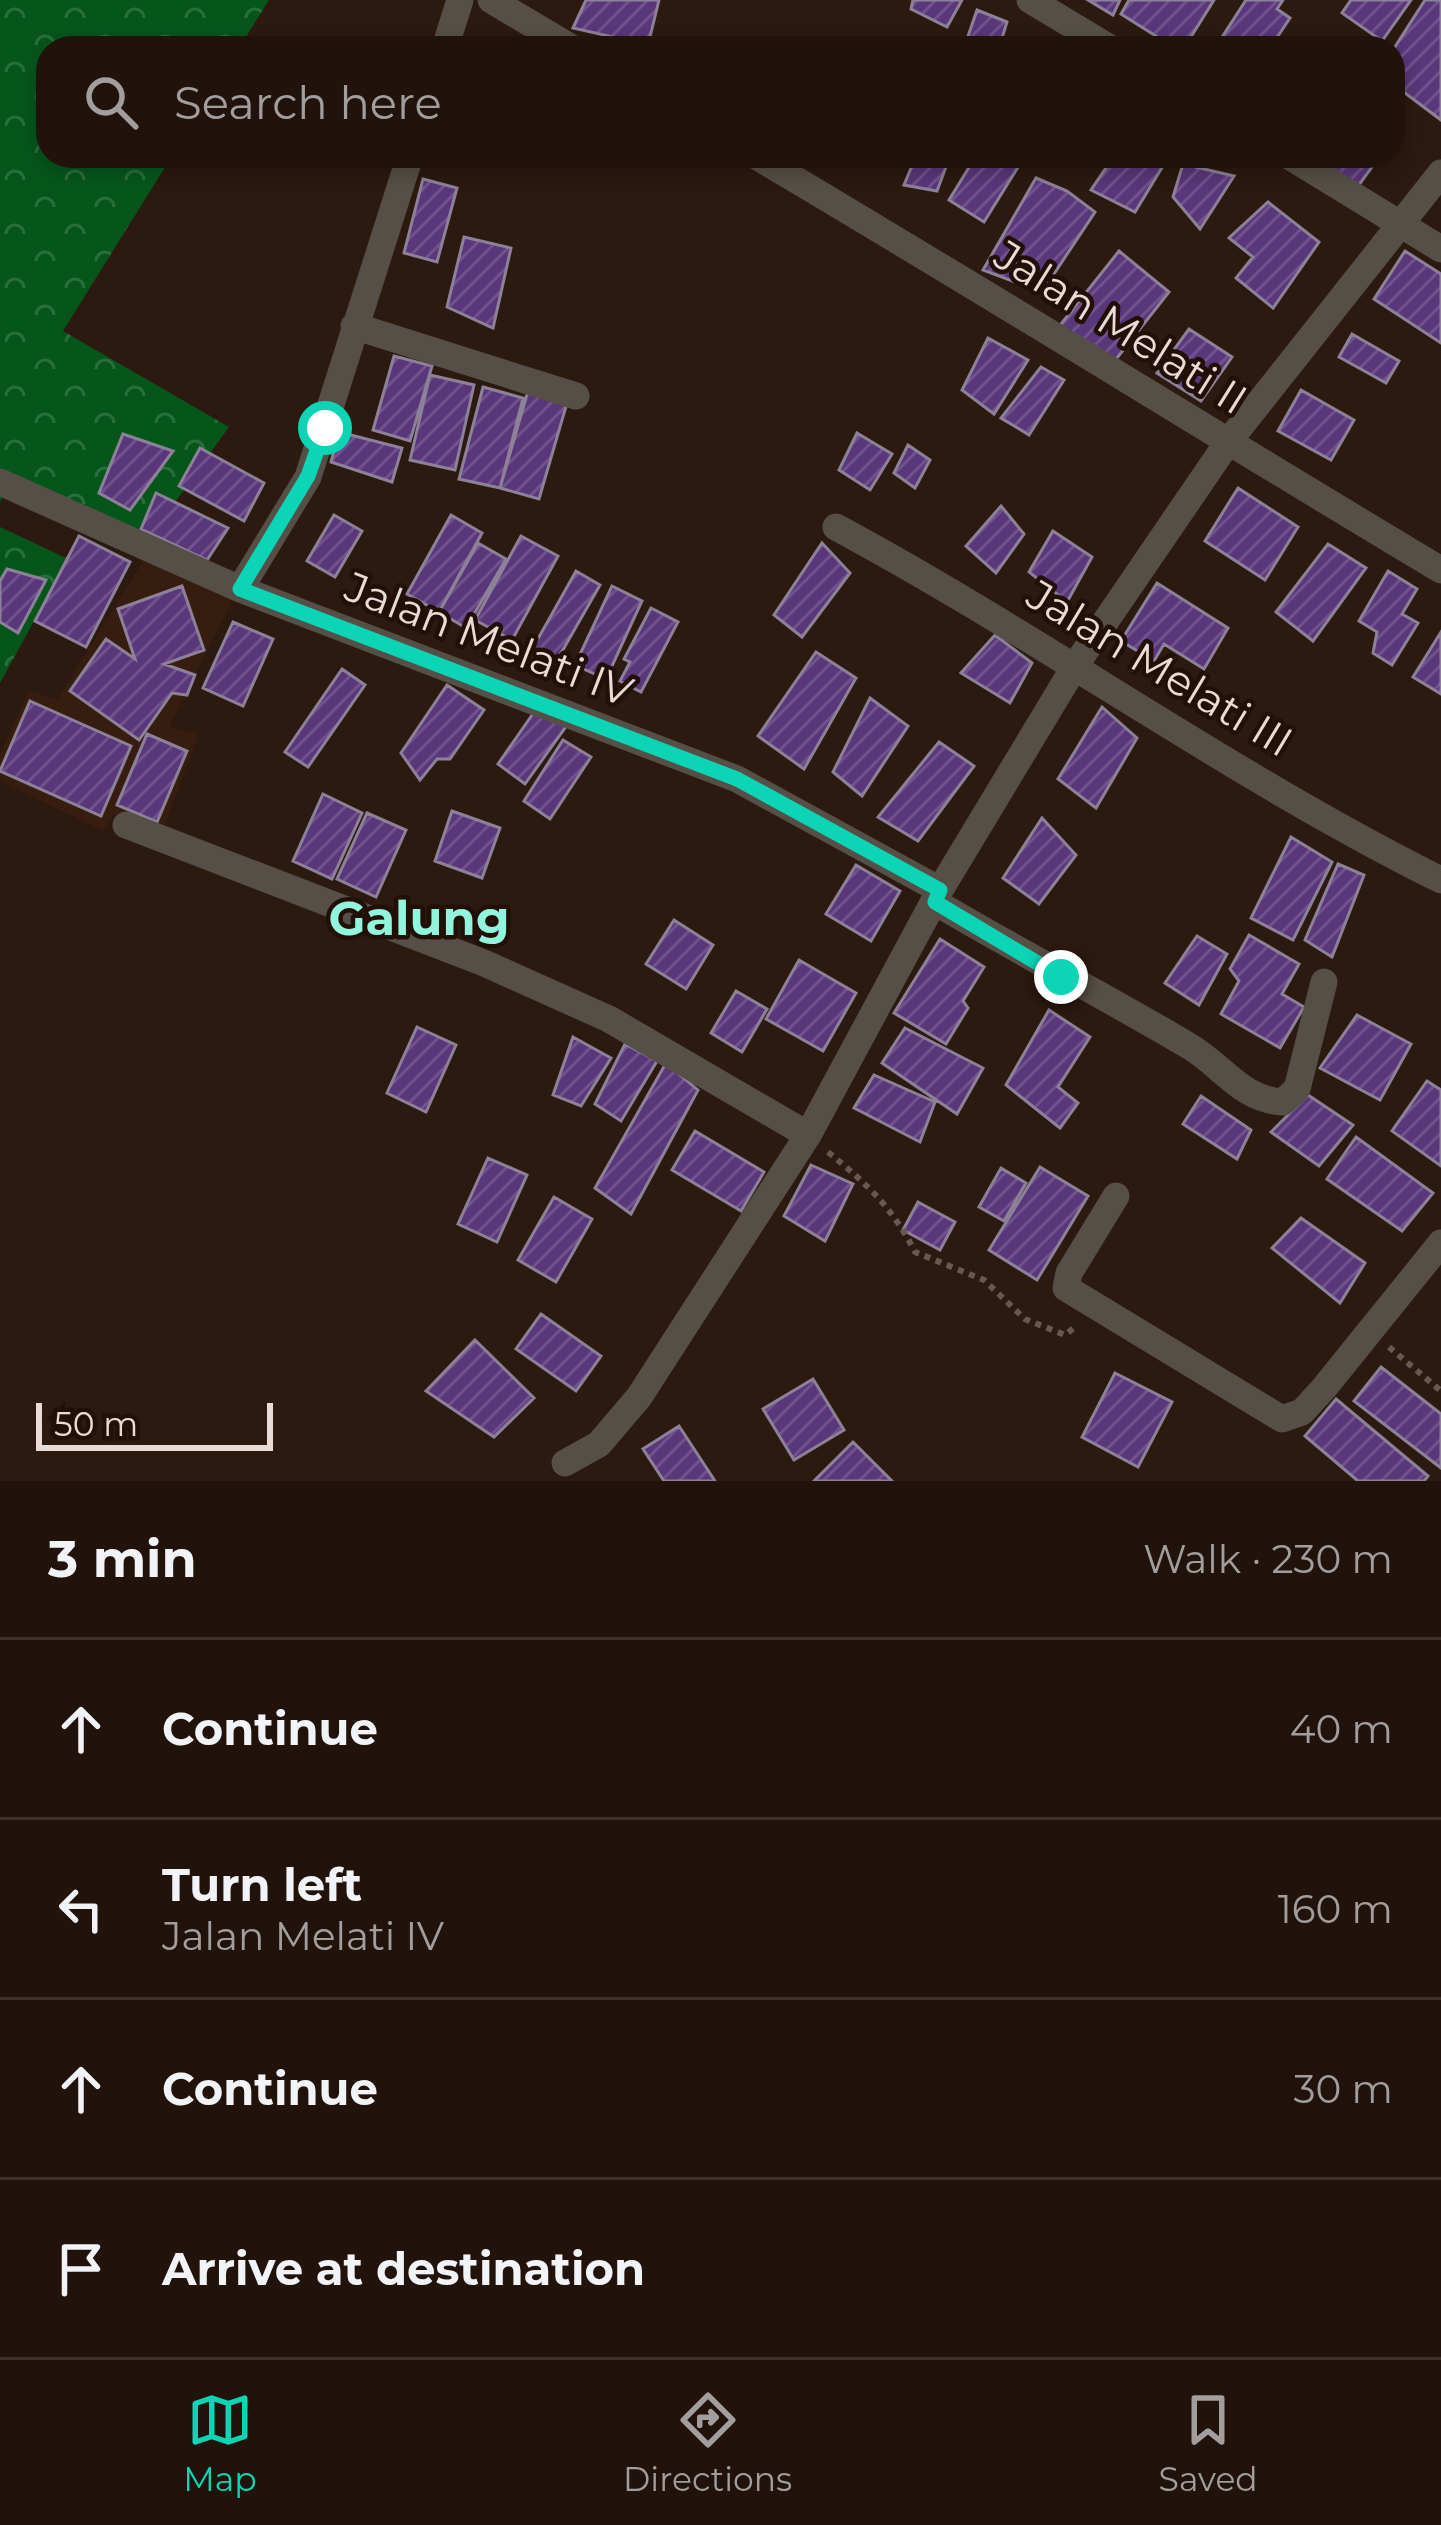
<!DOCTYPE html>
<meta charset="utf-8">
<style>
body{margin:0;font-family:Montserrat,sans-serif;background:#2d2019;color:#f1f3f6}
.scale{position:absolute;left:36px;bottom:30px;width:237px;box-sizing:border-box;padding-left:12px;border:6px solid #e9dbd5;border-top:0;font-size:33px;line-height:42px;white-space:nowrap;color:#e9dbd5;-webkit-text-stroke:9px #221006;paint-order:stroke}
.stop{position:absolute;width:36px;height:36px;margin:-27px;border:9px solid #0bd5b5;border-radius:50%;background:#fff}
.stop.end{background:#0bd5b5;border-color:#fff;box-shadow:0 3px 12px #0008}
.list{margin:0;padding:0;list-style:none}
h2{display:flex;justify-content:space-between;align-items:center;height:156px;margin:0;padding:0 48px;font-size:51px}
h2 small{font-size:39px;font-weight:400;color:#a29e9d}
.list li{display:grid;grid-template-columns:78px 1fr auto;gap:36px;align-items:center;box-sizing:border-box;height:180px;padding:0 48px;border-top:3px solid #3e322c}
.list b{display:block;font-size:45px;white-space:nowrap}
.list p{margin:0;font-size:39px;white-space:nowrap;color:#a29e9d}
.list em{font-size:39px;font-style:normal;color:#a29e9d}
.icon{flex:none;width:66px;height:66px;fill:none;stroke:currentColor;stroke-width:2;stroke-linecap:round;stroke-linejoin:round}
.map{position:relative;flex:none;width:1441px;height:1481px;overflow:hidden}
.search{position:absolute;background:#21130b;box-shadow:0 6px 18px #0003;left:36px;right:36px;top:36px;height:132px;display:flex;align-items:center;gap:30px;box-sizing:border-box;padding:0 42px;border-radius:36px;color:#a29e9d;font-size:45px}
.sheet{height:876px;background:#21130b}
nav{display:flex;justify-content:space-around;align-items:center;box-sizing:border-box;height:168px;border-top:3px solid #3e322c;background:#21130b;font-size:33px;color:#a29e9d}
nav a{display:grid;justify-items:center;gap:6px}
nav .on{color:#0bd5b5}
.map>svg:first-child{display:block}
.built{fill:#361d10}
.forest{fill:url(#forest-crowns)}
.building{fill:url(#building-hatch);stroke:#8c8198;stroke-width:3}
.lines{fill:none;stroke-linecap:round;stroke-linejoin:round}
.path{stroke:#69584f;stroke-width:6;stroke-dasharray:6 6;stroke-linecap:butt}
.street{stroke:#564f47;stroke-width:27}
.route{stroke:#0bd5b5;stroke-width:15}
.labels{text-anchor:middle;stroke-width:9;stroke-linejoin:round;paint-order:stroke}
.street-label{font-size:42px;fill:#e9dbd5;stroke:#221006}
.quarter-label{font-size:48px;font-weight:bold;fill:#91f4dc;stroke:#221006}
</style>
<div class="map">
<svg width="1441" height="1481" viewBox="0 0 1441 1481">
<defs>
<pattern id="forest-crowns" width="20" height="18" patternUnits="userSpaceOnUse" patternTransform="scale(3)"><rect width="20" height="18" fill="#06561c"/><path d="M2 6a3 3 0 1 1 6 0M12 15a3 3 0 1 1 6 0" fill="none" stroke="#2a6e3c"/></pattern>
<pattern id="building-hatch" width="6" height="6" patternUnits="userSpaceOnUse" patternTransform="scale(3)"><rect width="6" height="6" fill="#5a367a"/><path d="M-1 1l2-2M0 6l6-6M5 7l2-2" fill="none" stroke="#72528c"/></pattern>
</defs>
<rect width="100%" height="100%" fill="#2c190f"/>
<!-- built -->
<path class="built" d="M145 558 232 601 169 727 199 734 162 832 114 814 103 831 0 781V755L29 690 57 700Z"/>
<!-- forest -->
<path class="forest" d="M0 0H269L239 48H48V156H172L63 331 229 427 140 551 9 479 0 503Z
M0 527 68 559 0 683Z"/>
<!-- building -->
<path class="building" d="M586 0H659L648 45 573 28Z
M913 0H962L947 27 911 9Z
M1088 0H1120L1113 15Z
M1129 0H1214L1184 48H1175L1121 14Z
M1246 0H1283L1277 9 1290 18 1270 48H1215Z
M1351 0H1411L1382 41 1342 13Z
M1425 0H1441V120L1393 84V50Z
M977 10 1007 22 999 48H964Z
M916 156H950L937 191 904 185Z
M976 156 1023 159 984 222 949 200Z
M1114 156H1169L1135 212 1091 190Z
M1306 156H1380L1356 189Z
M1183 164 1234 176 1200 229 1173 197Z
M1036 178 1067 191 1095 212 1042 292 983 270Z
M423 179 457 188 437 262 404 253Z
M1268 202 1319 242 1273 308 1236 278 1253 257 1229 238Z
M464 237 511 248 493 328 447 307Z
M1119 251 1169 292 1113 363 1057 329Z
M1405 251 1441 274V343L1374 299Z
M1189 329 1232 357 1201 401 1157 373Z
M1352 334 1399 361 1386 383 1339 357Z
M988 338 1028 360 994 414 962 390Z
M394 356 432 366 410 441 373 430Z
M1041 367 1064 380 1029 435 1001 418Z
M430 375 474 385 455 470 410 460Z
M483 387 523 398 500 488 459 479Z
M1301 390 1354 420 1331 460 1278 431Z
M528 391 567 403 539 499 500 488Z
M339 432 402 448 392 482 331 462Z
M857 433 892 454 870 490 839 470Z
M123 434 173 451 130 510 99 493Z
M908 445 930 460 915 488 894 473Z
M200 448 264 483 244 521 179 486Z
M1238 488 1298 527 1265 580 1205 541Z
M156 493 228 528 207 560 141 529Z
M1001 506 1024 534 996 573 966 546Z
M334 515 362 531 335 577 307 561Z
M451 515 482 533 439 612 407 594Z
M1053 531 1092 557 1067 602 1029 572Z
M79 536 130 562 86 647 35 621Z
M521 536 558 556 512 640 475 620Z
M478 543 506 559 466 628 439 612Z
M822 543 850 573 802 637 774 615Z
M1328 544 1366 568 1313 641 1276 612Z
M7 569 46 580 18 633 0 622V581Z
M576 571 600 585 548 676 525 662Z
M1388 571 1417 589 1402 614 1418 623 1392 665 1373 653 1377 632 1359 621Z
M1157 583 1228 628 1204 669 1164 644 1154 661 1121 641Z
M182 586 204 650 164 664 195 675 187 695 172 693 139 740 70 691 106 639 135 659 118 609Z
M612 586 642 601 606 679 575 665Z
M651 608 678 622 641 692 620 681 630 662 624 659Z
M233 622 273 639 243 706 203 688Z
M1441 632V694L1413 677Z
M995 635 1032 663 1010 703 961 673Z
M816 652 856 678 804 769 758 736Z
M342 669 365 685 308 767 285 752Z
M447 685 484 710 450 759H437L420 780 401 753Z
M870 698 908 726 862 796 833 772Z
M30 701 131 746 101 816 0 771Z
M539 705 567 725 525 784 498 764Z
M1102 707 1137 738 1096 808 1058 779Z
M147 734 187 751 157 822 117 805Z
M563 740 591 757 550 819 524 801Z
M939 742 974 766 918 841 878 817Z
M323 794 362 813 332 879 293 861Z
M452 811 500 828 482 878 435 861Z
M367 813 406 830 376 897 337 879Z
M1042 818 1076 855 1039 904 1003 878Z
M1291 837 1332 862 1293 940 1251 918Z
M1338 864 1364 875 1332 957 1305 940Z
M856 865 900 891 871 941 826 914Z
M674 920 713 945 686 989 646 964Z
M1249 935 1299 964 1282 994 1304 1007 1280 1048 1221 1014 1239 981 1230 969Z
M1197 936 1227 954 1199 1005 1165 983Z
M940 939 984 967 963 1001 968 1008 946 1044 894 1013Z
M799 960 856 993 823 1051 766 1019Z
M736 991 767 1009 742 1052 711 1033Z
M1049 1010 1090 1037 1058 1087 1078 1103 1060 1128 1006 1085Z
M1357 1015 1411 1044 1380 1100 1320 1068Z
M417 1027 456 1045 426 1112 387 1093Z
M905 1028 983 1068 957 1114 882 1063Z
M573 1037 611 1058 581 1106 553 1095Z
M625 1044 657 1061 621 1121 595 1104Z
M666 1063 698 1090 631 1214 595 1188Z
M874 1075 935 1102 920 1142 854 1108Z
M1427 1081 1441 1090V1166L1392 1131Z
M1308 1095 1353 1125 1319 1166 1271 1132Z
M1201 1096 1251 1130 1237 1159 1183 1124Z
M695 1131 764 1172 741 1211 672 1170Z
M1356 1137 1433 1193 1402 1231 1327 1179Z
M488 1158 527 1175 497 1242 458 1224Z
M811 1165 853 1184 825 1241 784 1216Z
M1040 1167 1088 1196 1037 1280 989 1250Z
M1001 1168 1026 1183 1004 1221 979 1207Z
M554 1197 592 1219 556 1282 518 1260Z
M918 1202 955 1222 940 1250 903 1230Z
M1301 1218 1365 1263 1340 1303 1272 1248Z
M541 1314 601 1356 576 1391 516 1349Z
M475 1340 534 1398 494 1437 426 1391Z
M1381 1367 1441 1414V1468L1354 1401Z
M1115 1373 1172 1402 1138 1467 1082 1437Z
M813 1379 844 1430 794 1460 763 1409Z
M1336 1399 1428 1476 1424 1481H1358L1305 1436Z
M679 1426 715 1481H664L643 1449Z
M853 1442 892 1481H814Z"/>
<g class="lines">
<!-- path -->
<path class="path" d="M828 1152C867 1184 892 1207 915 1252L984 1280 1025 1319 1065 1335 1075 1327
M1389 1347 1441 1391"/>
<!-- street -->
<path class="street" d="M491 0 572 48
M1030 0 1110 48
M445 48 460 0
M756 156C986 292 1212 433 1441 570
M1289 156 1441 249
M354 326 576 396
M0 482 240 589 737 779 940 890
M836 527C1042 638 1232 776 1441 880
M240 589 308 477 410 156
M126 825 484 963 609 1019 808 1135 940 890 1075 666 1228 442 1441 173
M935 902C1019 952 1105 996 1189 1046 1222 1065 1241 1100 1283 1102L1297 1089 1324 982
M1116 1196 1069 1273 1066 1288 1282 1419 1302 1412 1324 1388 1441 1243
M565 1463 599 1444 639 1397 808 1135"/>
</g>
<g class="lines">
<!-- route -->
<path class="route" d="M325 428 308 476 240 589 737 779 940 890 935 902 1061 977"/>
</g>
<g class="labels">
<!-- street labels -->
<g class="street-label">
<text transform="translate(1121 327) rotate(32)" y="15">Jalan Melati II</text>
<text transform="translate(489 639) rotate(21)" y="15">Jalan Melati IV</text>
<text transform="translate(1160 668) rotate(31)" y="15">Jalan Melati III</text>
</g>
<!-- quarter labels -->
<g class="quarter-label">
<text x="419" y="935">Galung</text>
</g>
</g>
</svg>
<div class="scale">50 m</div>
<div class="stop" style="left:325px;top:428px"></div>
<div class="stop end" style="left:1061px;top:977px"></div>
<div class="search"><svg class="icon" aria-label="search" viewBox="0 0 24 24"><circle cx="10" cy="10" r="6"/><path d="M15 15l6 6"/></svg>Search here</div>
</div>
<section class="sheet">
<h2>3 min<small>Walk · 230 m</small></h2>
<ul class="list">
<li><svg class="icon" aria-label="ahead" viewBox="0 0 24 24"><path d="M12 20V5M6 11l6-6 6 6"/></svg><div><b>Continue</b></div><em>40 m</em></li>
<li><svg class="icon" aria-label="left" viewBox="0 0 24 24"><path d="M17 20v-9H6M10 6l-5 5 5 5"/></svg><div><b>Turn left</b><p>Jalan Melati IV</p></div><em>160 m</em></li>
<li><svg class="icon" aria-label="ahead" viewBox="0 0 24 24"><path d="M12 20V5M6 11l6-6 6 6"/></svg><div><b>Continue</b></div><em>30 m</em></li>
<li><svg class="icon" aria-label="arrive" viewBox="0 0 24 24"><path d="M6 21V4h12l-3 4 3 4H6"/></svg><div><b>Arrive at destination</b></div></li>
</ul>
</section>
<nav>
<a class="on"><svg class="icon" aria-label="map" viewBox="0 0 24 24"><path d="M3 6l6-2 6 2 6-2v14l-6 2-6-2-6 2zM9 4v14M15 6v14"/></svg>Map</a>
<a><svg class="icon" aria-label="directions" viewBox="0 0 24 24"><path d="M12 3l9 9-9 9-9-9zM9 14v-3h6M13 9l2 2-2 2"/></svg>Directions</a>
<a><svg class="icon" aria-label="saved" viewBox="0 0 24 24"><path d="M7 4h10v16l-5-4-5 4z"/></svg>Saved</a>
</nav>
